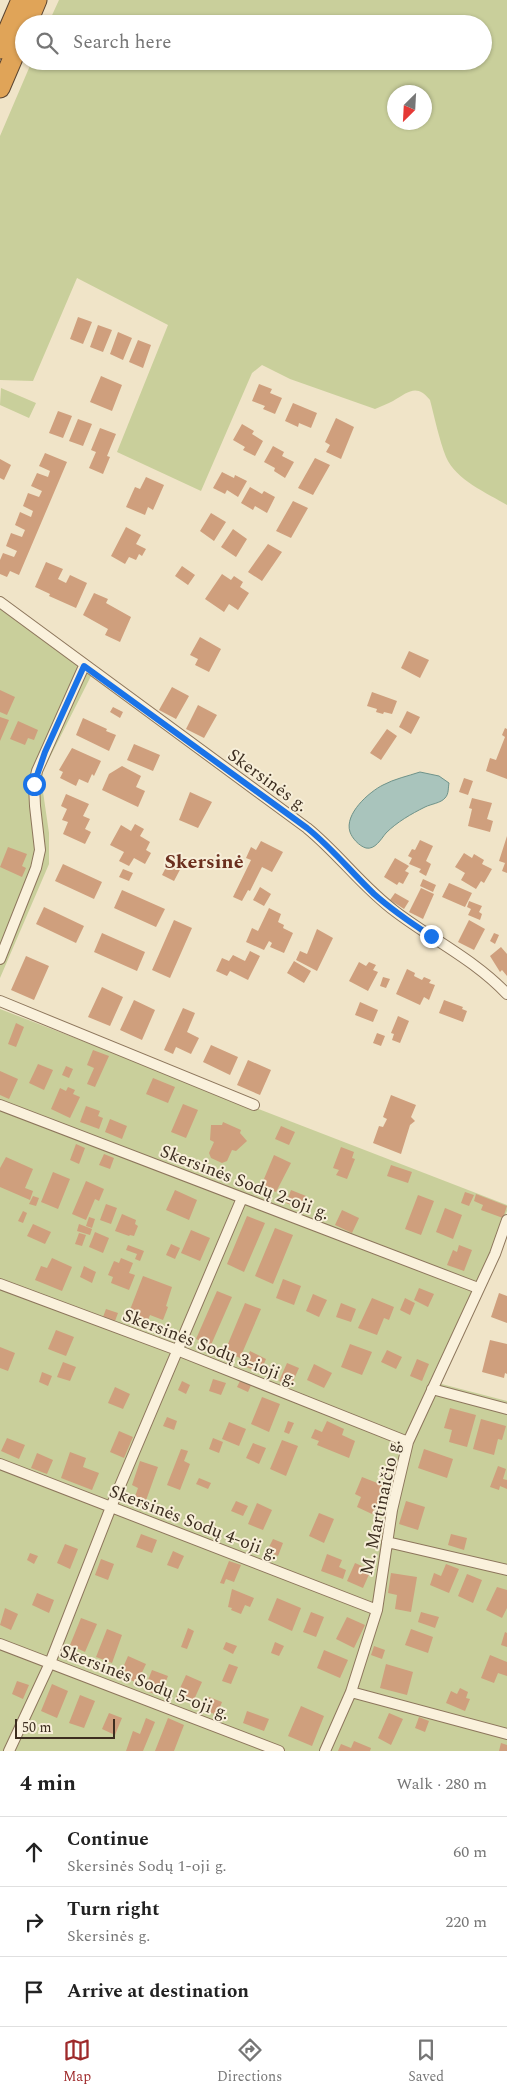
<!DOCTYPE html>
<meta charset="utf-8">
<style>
body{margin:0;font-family:Spectral,serif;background:#f6f6f6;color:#222}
.compass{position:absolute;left:387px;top:85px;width:45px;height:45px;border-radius:50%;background:#fff;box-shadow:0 1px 4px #0004;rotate:204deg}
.scale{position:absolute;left:15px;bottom:12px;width:100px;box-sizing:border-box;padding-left:5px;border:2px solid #3d2e20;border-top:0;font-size:14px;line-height:18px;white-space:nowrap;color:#3d2e20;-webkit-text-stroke:4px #f7eed8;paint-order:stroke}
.stop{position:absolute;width:15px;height:15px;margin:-11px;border:4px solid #1a73e8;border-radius:50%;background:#fff}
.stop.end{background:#1a73e8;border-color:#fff;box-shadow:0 1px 5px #0008}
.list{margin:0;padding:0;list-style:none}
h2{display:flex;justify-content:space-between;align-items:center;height:65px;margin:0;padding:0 20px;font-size:21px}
h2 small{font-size:16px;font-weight:400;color:#767676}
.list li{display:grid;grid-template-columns:32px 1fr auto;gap:15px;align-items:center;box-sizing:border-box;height:70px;padding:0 20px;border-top:1px solid #e0e0e0}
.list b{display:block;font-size:19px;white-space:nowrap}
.list p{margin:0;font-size:16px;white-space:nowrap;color:#767676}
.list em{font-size:16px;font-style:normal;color:#767676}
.icon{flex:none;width:28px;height:28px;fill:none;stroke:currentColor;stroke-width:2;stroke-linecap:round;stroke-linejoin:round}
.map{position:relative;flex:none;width:507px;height:1751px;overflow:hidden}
.search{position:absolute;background:#fff;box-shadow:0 1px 4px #0004;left:15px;right:15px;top:15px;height:55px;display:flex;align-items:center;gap:12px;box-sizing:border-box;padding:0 18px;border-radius:28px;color:#767676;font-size:19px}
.sheet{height:275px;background:#fff}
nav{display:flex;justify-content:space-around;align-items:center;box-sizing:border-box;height:70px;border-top:1px solid #e0e0e0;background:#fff;font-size:14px;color:#767676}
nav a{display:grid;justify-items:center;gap:2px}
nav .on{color:#9e2a2b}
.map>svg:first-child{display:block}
.green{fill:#c9cf9b;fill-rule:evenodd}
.water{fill:#a9c4bc;stroke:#6f938a}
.building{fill:#cf9f7d}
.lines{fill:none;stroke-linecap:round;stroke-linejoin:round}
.street-casing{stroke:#8d765c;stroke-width:12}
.highway-casing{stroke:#5b4430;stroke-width:21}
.street{stroke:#faf1dc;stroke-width:10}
.highway{stroke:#e0a458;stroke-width:19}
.route{stroke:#1a73e8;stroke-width:6}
.labels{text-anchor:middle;stroke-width:4;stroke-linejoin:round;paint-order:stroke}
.street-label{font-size:18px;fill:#3d2e20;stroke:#f7eed8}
.quarter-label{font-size:20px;font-weight:bold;fill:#6b2e1e;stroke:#f7eed8}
</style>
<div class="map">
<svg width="507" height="1751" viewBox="0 0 507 1751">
<rect width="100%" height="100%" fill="#f0e4c8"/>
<!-- green -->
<path class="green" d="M59 0H507V505C487 493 456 480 446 457 439 439 435 419 430 400 417 383 408 392 393 401 388 404 381 406 375 409L290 379 262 365 252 373 201 491 117 452 168 325 77 278 33 381 0 380V136L32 61H483V24H48ZM424 92V122H394V92Z
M1 388 36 403 29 418 0 405Z
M0 609 91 676 43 771 42 785 49 833V864L0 978Z
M0 1009 507 1205V1211L488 1257 430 1381 507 1401V1751H0Z"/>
<!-- water -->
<path class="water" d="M420 772 439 776 449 783C448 788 449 794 445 798 441 803 431 804 425 807 411 814 397 822 386 833 381 839 375 850 366 848 359 846 352 838 350 832 344 814 369 792 383 785 394 779 408 776 420 772Z"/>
<!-- building -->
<path class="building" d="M78 317 92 322 83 344 70 339Z
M98 325 112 330 103 352 90 347Z
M118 332 132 338 123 360 110 354Z
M138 340 151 345 143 368 129 362Z
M101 376 122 385 112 411 90 402Z
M259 384 272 389 270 393 282 398 275 414 263 409 265 406 252 401Z
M293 403 317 413 311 428 299 423 298 427 285 421Z
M58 411 72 416 63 438 49 433Z
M336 418 354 427 341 459 326 452 330 445 325 442Z
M78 419 92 424 83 446 69 441Z
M242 424 254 431 252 434 263 441 255 456 243 450 245 447 233 440Z
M100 428 116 434 107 456 110 457 103 474 89 468 96 452 91 450Z
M273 446 284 452 282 456 294 462 285 478 274 471 275 468 264 462Z
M45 453 67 462 19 575 10 571 7 577 0 574V560L3 553 14 557 17 551 6 546 11 533 22 537 25 530 15 525 20 512 31 517 33 511 23 506 28 493 39 497 42 491 31 486 37 473 48 477 50 471 39 466Z
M315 458 330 465 313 495 298 488Z
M0 459 11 465 4 480 0 478Z
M222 472 234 478 235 475 247 481 238 497 227 490 225 494 213 488Z
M146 477 164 485 153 510 148 507 145 515 126 507 135 487 140 489Z
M250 487 262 494 264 491 275 497 267 513 255 506 253 510 241 503Z
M293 501 308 508 291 538 276 531Z
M211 513 226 522 214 541 200 531Z
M126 527 141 535 136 544 146 549 142 556 139 554 136 560 129 557 125 564 111 556Z
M233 529 247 539 236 557 221 547Z
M268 544 282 552 262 581 248 572Z
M46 562 63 569 58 579 66 583 70 575 87 583 76 608 49 596 50 594 35 587Z
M182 566 195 575 188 585 175 576Z
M222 574 231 580 234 576 243 582 240 587 249 593 238 610 229 604 224 612 205 599Z
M94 593 108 599 106 603 131 617 120 642 105 635 108 629 83 615Z
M200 637 221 649 209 672 195 665 198 659 190 655Z
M409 651 429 660 420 678 401 668Z
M172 687 189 696 176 719 159 710Z
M0 690 15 697 7 715 0 712Z
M372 692 397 701 392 714 384 712 383 714 376 712 377 709 367 706Z
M198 705 217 715 204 738 186 729Z
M113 707 123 712 120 718 110 712Z
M407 711 420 717 411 734 399 727Z
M0 717 9 720 0 741Z
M83 718 107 729 106 731 116 735 109 751 76 735Z
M18 721 38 730 34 740 28 738 25 745 10 739Z
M505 728 507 729V779L486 771 490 758 496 760 505 737 502 735Z
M387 729 397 736 381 760 370 753Z
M134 744 160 755 153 771 127 760Z
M72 748 101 761 94 776 92 774 88 783 79 779 76 786 60 778 63 772 59 770Z
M122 766 141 776 136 787 145 791 138 807 102 790 109 774Z
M464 778 473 781 468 795 459 792Z
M190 792 212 802 198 828 179 820Z
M66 794 89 804 83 816 90 819 85 829 91 832 85 844 63 834 68 822 62 820 67 809 61 806Z
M472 798 492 803 487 819 493 821 490 832 468 826 472 809 469 808Z
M135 824 144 829 140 836 150 842 146 850 151 853 145 864 134 858 129 866 119 861 124 852 110 845 121 825 131 831Z
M507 836V873L502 871 505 863 499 861Z
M420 840 433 846 426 861 431 864 426 876 419 872 421 869 409 864 412 858 408 856 412 849 415 850Z
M261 841 283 852 272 872 262 867 250 891 248 890 242 901 233 897 251 860 246 858 251 847 256 850Z
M8 847 27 854 22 866 26 868 22 877 0 867Z
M464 853 472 858 474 854 484 860 482 864 492 869 484 883 481 881 476 889 461 880 465 873 455 867Z
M172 856 184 862 174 881 162 875Z
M395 858 409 866 405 871 409 873 403 884 399 882 397 885 384 877Z
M63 864 102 882 94 899 55 881Z
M123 869 133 873 129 881 119 877Z
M423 879 436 885 433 892 420 886Z
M449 883 472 893 465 907 442 897Z
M260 887 271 894 264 906 253 900Z
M421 888 434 894 423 919 409 912Z
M122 890 165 909 156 927 114 908Z
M395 893 409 901 404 909 390 900Z
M469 901 482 906 479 912 482 914 480 920 468 915 471 909 467 907Z
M44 907 84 926 76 943 36 924Z
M269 908 281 914 278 922 284 925 283 928 293 933 284 953 270 947 272 943 269 941 264 950 246 942 252 928 258 931Z
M174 920 192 928 170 978 152 970Z
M469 920 485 929 474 950 458 942Z
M317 929 333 938 317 971 296 960 300 951 307 954Z
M102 933 145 952 137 971 94 952Z
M494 933 499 935 495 944 490 941Z
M501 947 507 954V976L502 970 500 972 490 956Z
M250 951 260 956 248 980 230 971 227 976 216 971 222 958 229 961 233 955 245 961Z
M26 956 49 966 34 1000 11 990Z
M294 961 311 971 304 983 287 973Z
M359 962 366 966 369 962 376 965 373 970 378 972 368 991 349 981Z
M407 969 415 973 414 976 422 980 424 977 431 980 429 983 435 985 429 1000 424 997 420 1005 396 994Z
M383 977 390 979 386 988 380 986Z
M102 987 123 997 110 1026 88 1017Z
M134 1000 155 1010 142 1040 120 1030Z
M444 1000 463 1007 462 1009 467 1011 463 1022 439 1013Z
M360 1002 378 1010 373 1022 355 1015Z
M183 1008 195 1013 187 1032 199 1038 191 1054 176 1047 173 1054 164 1050Z
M398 1016 409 1021 400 1043 392 1040 394 1034 391 1033Z
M16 1023 24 1027 16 1047 8 1044Z
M377 1033 385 1036 381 1046 373 1043Z
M211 1045 238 1057 230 1075 203 1062Z
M93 1050 109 1056 95 1087 87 1084 94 1068 87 1065Z
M248 1060 271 1070 260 1095 237 1085Z
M38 1064 53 1070 44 1090 29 1083Z
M66 1066 73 1069 69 1078 62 1075Z
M0 1071 18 1079 9 1099 0 1095Z
M153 1078 175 1087 168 1103 146 1094Z
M68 1087 75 1090 73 1094 80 1097 70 1118 51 1109 60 1088 66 1091Z
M391 1095 416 1105 411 1117 415 1121 410 1125 401 1154 373 1143 379 1126 383 1127 387 1119 383 1117Z
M183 1104 198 1110 186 1138 171 1132Z
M86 1106 100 1111 98 1116 103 1118 99 1129 80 1122Z
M110 1119 127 1126 122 1139 105 1132Z
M223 1122 241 1130 240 1133 247 1141 236 1151 232 1150 227 1161 222 1163 211 1158 209 1153 214 1142 210 1140 211 1125H222Z
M281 1126 295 1132 289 1145 275 1139Z
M76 1144 85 1148 79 1164 70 1160Z
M341 1147 354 1152 352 1158 355 1159 347 1179 336 1175 339 1170 333 1168Z
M104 1154 114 1158 110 1169 99 1165Z
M274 1155 291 1163 276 1192 261 1186Z
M6 1157 33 1169 25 1188 33 1191 30 1200 0 1187V1168Z
M391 1165 412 1172 408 1183 387 1176Z
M53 1172 70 1179 58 1209 41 1202Z
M86 1181 104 1189 99 1201 95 1199 86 1220 72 1214Z
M175 1190 197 1200 189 1220 166 1210Z
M291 1190 306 1196 301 1209 286 1203Z
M465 1192 474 1195 469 1206 461 1203Z
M476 1194 507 1206 503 1218 481 1210 483 1205 474 1201Z
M418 1195 434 1201 421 1235 405 1229Z
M33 1196 39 1198 36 1206 29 1204Z
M106 1204 117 1208 111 1224 100 1220Z
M445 1208 462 1215 453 1239 436 1232Z
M342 1210 359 1218 352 1233 335 1225Z
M23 1211 27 1213 23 1223 18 1221Z
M122 1214 136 1220 135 1224 138 1226 134 1236 130 1235 129 1236 115 1231Z
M247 1216 265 1223 244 1272 227 1264Z
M89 1217 95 1219 92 1228 86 1226Z
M33 1224 51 1232 45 1244 27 1236Z
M79 1224 92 1229 90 1235 77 1231Z
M275 1228 293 1235 273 1284 255 1276Z
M191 1230 210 1238 200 1261 181 1253Z
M95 1232 109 1238 103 1253 89 1247Z
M79 1233 86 1235 82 1246 75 1244Z
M171 1244 180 1248 175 1259 166 1255Z
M128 1245 144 1251 140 1261 135 1259 137 1254 126 1250Z
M459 1245 472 1250 464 1271 447 1265 453 1250 457 1252Z
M52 1258 72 1267 62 1291 35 1280 41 1266 47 1268Z
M121 1258 133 1263 129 1273 135 1275 129 1290 111 1283 113 1277 108 1275 114 1261 119 1263Z
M84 1266 96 1272 92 1283 80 1277Z
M143 1276 172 1287 166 1306 168 1307 163 1320 150 1315 147 1322 128 1315Z
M283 1279 301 1286 294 1305 276 1298Z
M419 1288 434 1294 428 1307 414 1300Z
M217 1291 232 1297 211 1345 196 1339Z
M499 1293 507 1296V1323L491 1317Z
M313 1294 327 1300 319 1317 306 1311Z
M372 1298 394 1307 389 1320 384 1318 377 1335 358 1328Z
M405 1298 415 1303 410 1315 400 1310Z
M245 1303 261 1309 240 1358 225 1351Z
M341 1303 356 1309 351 1322 336 1317Z
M106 1309 118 1313 115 1321 103 1317Z
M56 1330 74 1337 66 1356 48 1349Z
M490 1340 507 1344V1374L505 1373 504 1378 482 1372Z
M350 1344 372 1352 362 1375 341 1367Z
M0 1347 15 1353 8 1371 0 1368Z
M387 1350 402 1357 396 1369 381 1362Z
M250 1351 266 1359 260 1373 244 1366Z
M417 1359 429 1364 422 1381 410 1376Z
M63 1362 76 1367 70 1381 57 1377Z
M287 1363 299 1368 291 1386 279 1381Z
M314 1364 332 1373 324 1388 307 1380Z
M42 1372 52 1376 48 1386 39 1382Z
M213 1379 226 1383 221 1395 209 1391Z
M241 1379 252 1383 248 1392 237 1387Z
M182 1381 190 1385 186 1394 178 1390Z
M115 1387 130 1394 123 1409 108 1403Z
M262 1397 280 1404 269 1432 251 1424Z
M450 1408 476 1415 467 1447 449 1442 452 1430 444 1428Z
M167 1417 177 1421 174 1430 163 1426Z
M481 1419 506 1426 502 1440 498 1439 494 1455 473 1449Z
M288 1421 294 1423 289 1434 284 1432Z
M327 1421 344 1429 342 1435 355 1441 349 1458 317 1445 319 1441 311 1438 315 1429 322 1432Z
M229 1422 246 1429 239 1446 222 1439Z
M119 1431 133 1437 124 1458 110 1452Z
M7 1438 25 1445 19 1459 1 1451Z
M213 1438 223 1442 219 1453 209 1449Z
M282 1440 298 1446 286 1476 270 1469Z
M253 1443 266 1448 259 1464 246 1458Z
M181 1449 188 1451 184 1461 190 1464 180 1490 167 1485Z
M424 1449 453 1459 447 1478 418 1468Z
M70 1452 86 1458 83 1467 99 1473 92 1490 61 1478Z
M37 1453 53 1460 47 1474 31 1468Z
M140 1461 158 1467 144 1506 133 1502 138 1488 132 1485Z
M498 1466 506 1469 503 1479 507 1480V1489L500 1486 499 1490 490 1487Z
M362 1477 385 1486 372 1514 357 1507 361 1497 355 1494Z
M199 1478 211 1483 208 1489 196 1484Z
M236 1501 248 1506 243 1516 231 1511Z
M406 1501 425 1507 418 1530 399 1524Z
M257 1503 272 1510 263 1530 248 1524Z
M319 1513 334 1519 324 1543 309 1536Z
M141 1534 157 1540 152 1553 136 1547Z
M451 1534 467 1538 464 1550 448 1545Z
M273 1539 283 1543 278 1556 267 1551Z
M65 1544 78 1549 70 1569 57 1563Z
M173 1551 184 1556 178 1569 167 1565Z
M30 1553 38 1556 34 1564 27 1560Z
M327 1554 342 1560 339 1567 346 1570 343 1579 321 1571Z
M101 1559 114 1564 108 1580 95 1575Z
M229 1561 241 1565 234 1582 226 1579 224 1584 220 1583Z
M355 1563 371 1570 363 1588 347 1581Z
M446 1564 459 1569 449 1593 430 1585 434 1573 441 1576Z
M391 1573 417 1577 411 1612 395 1609 397 1595 388 1593Z
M467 1574 482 1580 473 1603 458 1596Z
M497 1587 507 1590V1608L502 1618 486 1610Z
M232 1589 254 1598 250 1607 245 1605 241 1614 231 1610 232 1608 228 1607Z
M37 1593 54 1600 49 1613 32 1605Z
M277 1598 301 1608 292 1631 268 1620Z
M5 1608 18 1614 11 1630 0 1625Z
M311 1612 324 1617 316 1637 303 1632Z
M421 1612 439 1617 435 1628 418 1622Z
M347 1617 365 1625 354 1648 336 1639Z
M81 1618 97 1624 85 1652 70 1645Z
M188 1628 194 1631 187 1649 181 1647Z
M107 1629 122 1635 112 1663 96 1657Z
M411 1629 433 1637 428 1653 405 1645Z
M505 1632 507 1633V1647L501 1645Z
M226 1642 237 1646 233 1654 223 1649Z
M275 1642 284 1646 279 1656 271 1653Z
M374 1646 385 1650 382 1659 371 1655Z
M324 1650 348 1660 340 1678 317 1668Z
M490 1655 507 1662V1676L498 1673 494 1683 481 1678Z
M128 1656 146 1664 137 1683 124 1677 126 1671 122 1670Z
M229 1664 238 1667 231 1684 222 1681Z
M386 1664 413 1672 407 1695 380 1688Z
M152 1670 168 1676 160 1696 144 1690Z
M186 1675 202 1682 192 1704 176 1697Z
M17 1681 29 1685 23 1699 12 1694Z
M52 1684 68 1691 57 1718 41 1711Z
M460 1688 468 1692 466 1698 470 1699 465 1711 446 1703 451 1691 457 1694Z
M80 1695 95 1701 84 1728 69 1723Z
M209 1697 222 1702 217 1715 204 1710Z
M301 1706 324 1716 312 1746 288 1736Z
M247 1711 269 1719 264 1731 243 1723Z
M109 1713 122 1718 115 1735 102 1729Z
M389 1713 403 1719 391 1745 378 1738Z
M419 1717 429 1721 425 1732 415 1728Z
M146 1718 155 1722 143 1751H126L133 1731 140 1734Z
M168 1718 184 1725 174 1751H155Z
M354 1741 371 1748 370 1751H338L341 1744 351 1748Z
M501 1743 507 1745V1751H499Z"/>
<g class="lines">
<defs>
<path id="street" d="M0 602 307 828C339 854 363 888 396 912 433 940 475 960 507 994
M0 959 36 868 40 850 35 806 34 784 37 771 84 666
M0 1001 254 1105
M0 1105 478 1288
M0 1284 177 1350 408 1442
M432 1389 507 1409
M0 1464 377 1610
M387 1542 507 1570
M0 1644 279 1751
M351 1692 507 1734
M9 1751 50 1663 111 1507 242 1198
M325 1751 351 1692 377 1610 392 1510 408 1442 495 1254 507 1220"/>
<path id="highway" d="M27 24 37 0
M0 49 21 0
M0 88 24 32"/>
</defs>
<!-- street casing -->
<use href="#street" class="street-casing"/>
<!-- highway casing -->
<use href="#highway" class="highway-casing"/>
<!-- street -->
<use href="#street" class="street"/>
<!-- highway -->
<use href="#highway" class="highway"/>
</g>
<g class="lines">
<!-- route -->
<path class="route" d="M34 784 45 752 84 666 307 828C332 848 351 872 374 894 392 910 411 923 431 936"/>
</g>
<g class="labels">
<!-- street labels -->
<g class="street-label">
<text transform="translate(268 780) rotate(36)" y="6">Skersinės g.</text>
<text transform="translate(245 1182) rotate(21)" y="6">Skersinės Sodų 2-oji g.</text>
<text transform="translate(210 1347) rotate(21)" y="6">Skersinės Sodų 3-ioji g.</text>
<text transform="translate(380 1507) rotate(-78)" y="6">M. Martinaičio g.</text>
<text transform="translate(194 1522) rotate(21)" y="6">Skersinės Sodų 4-oji g.</text>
<text transform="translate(145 1682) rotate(21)" y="6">Skersinės Sodų 5-oji g.</text>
</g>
<!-- quarter labels -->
<g class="quarter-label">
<text x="204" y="868">Skersinė</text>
</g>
</g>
</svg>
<svg class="compass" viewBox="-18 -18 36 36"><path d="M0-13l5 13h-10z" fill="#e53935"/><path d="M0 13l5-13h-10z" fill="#767676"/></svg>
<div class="scale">50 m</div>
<div class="stop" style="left:34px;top:784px"></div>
<div class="stop end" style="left:431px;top:936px"></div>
<div class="search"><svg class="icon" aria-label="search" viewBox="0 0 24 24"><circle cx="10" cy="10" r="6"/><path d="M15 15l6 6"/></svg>Search here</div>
</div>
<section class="sheet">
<h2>4 min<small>Walk · 280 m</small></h2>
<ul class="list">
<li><svg class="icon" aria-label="ahead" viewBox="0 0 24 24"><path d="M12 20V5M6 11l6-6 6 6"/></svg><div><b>Continue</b><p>Skersinės Sodų 1-oji g.</p></div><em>60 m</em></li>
<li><svg class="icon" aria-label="right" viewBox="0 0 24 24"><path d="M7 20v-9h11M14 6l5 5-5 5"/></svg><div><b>Turn right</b><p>Skersinės g.</p></div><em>220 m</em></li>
<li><svg class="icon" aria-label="arrive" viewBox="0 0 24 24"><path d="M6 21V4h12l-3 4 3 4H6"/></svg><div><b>Arrive at destination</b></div></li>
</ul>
</section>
<nav>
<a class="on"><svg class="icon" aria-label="map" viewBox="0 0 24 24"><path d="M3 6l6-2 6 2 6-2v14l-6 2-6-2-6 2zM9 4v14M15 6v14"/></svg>Map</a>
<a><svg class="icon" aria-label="directions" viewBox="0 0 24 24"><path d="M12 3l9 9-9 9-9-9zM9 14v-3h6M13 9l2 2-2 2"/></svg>Directions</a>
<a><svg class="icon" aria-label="saved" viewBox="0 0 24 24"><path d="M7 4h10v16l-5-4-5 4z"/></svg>Saved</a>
</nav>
